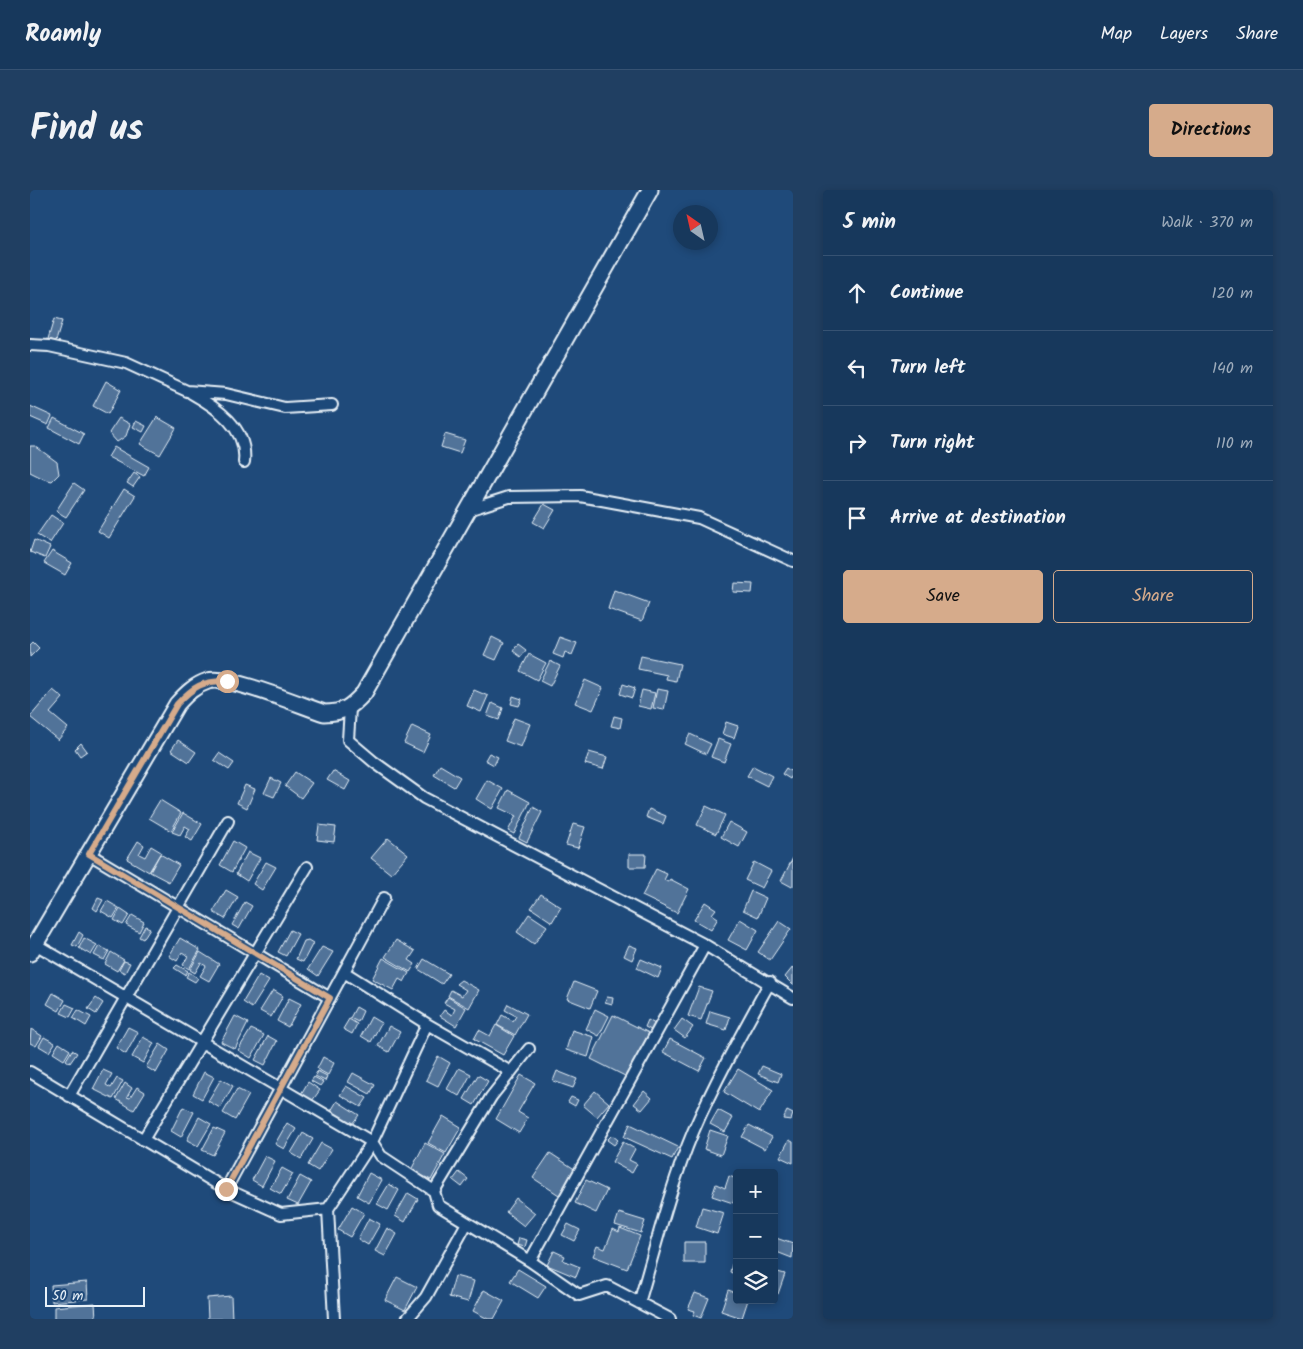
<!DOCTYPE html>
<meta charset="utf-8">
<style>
body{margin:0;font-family:Kalam,sans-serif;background:#203f62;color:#f1f3f6}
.controls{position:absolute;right:15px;bottom:15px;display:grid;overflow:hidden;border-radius:5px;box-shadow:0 2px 8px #0003}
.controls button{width:45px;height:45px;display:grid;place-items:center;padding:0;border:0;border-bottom:1px solid #365272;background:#17385c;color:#f1f3f6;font:25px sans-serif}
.compass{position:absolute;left:643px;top:15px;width:45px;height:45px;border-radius:50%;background:#17385c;box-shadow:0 2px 8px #0003;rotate:326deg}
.scale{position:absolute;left:15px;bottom:12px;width:100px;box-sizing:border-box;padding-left:5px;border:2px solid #e8f1f8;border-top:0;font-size:14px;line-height:18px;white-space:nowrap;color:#e8f1f8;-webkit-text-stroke:4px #1f4a7a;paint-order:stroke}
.stop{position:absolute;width:15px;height:15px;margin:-11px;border:4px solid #d6ab8b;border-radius:50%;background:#fff}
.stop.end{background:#d6ab8b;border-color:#fff;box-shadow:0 1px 5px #0008}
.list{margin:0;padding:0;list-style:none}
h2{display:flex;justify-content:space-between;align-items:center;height:65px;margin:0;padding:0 20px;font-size:21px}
h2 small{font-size:16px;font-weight:400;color:#9eacbb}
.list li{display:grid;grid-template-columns:32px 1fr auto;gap:15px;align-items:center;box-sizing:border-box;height:75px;padding:0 20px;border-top:1px solid #365272}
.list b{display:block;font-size:19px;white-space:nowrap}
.list em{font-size:16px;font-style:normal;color:#9eacbb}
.actions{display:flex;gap:10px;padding:15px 20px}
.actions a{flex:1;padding:11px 0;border:1px solid #d6ab8b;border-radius:5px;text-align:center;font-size:18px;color:#d6ab8b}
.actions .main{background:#d6ab8b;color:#111}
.icon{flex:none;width:28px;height:28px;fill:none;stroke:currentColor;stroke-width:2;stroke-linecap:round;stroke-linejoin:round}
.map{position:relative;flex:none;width:763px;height:1129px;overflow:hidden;border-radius:5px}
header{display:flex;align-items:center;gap:30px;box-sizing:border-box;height:70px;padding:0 25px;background:#17385c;border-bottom:1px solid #365272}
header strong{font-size:24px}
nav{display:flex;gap:28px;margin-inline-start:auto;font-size:18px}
.intro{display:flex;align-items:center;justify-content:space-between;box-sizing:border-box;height:120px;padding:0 30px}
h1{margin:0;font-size:35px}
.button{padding:12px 22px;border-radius:5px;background:#d6ab8b;color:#111;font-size:18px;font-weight:700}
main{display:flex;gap:30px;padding:0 30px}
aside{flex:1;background:#17385c;border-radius:5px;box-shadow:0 2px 8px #0003}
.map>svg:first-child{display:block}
.building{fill:#517399;stroke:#e8f1f8}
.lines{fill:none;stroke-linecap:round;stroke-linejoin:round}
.street-casing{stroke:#e8f1f8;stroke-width:14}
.secondary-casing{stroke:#e8f1f8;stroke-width:19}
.street{stroke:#1f4a7a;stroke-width:10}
.secondary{stroke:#1f4a7a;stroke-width:15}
.route{stroke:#d6ab8b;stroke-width:6}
</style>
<header>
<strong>Roamly</strong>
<nav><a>Map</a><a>Layers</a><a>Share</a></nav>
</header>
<div class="intro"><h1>Find us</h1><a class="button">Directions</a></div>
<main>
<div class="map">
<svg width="763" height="1129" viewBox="0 0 763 1129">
<rect width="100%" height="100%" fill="#1f4a7a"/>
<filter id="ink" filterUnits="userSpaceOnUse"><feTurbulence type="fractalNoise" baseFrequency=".02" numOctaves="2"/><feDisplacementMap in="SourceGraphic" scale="10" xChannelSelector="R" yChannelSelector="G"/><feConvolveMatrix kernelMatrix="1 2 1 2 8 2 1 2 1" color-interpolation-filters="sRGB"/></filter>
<g filter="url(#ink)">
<!-- building -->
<path class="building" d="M24 129 32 131 26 151 18 149Z
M76 191 91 200 78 224 63 216Z
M0 216 22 226 18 235 0 227Z
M127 227 146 238 130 265 110 254Z
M24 228 54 244 49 254 19 238Z
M89 228 100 234 96 246 87 252 79 243Z
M106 231 116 236 113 242 103 237Z
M415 244 435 250 430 263 411 257Z
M0 256H5L27 272 29 284 22 291 14 289 0 282Z
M84 257 119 277 114 286 78 267Z
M104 283 110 287 103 297 97 293Z
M44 293 54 300 36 327 26 321Z
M94 299 105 306 79 348 68 341Z
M514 314 525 320 514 338 503 332Z
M21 325 33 333 20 353 7 345Z
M4 350 20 357 15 368 0 362Z
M22 361 42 373 35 385 14 373Z
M704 393 723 394 722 403 703 402Z
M584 400 619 413 612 431 578 419Z
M462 447 474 453 466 470 454 465Z
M530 447 547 453 542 465 535 462 533 468 523 464Z
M3 452 9 458 0 467V455Z
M488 454 496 460 491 467 483 461Z
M499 464 516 473 507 490 490 481Z
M611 466 650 474 646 491 636 489 637 485 608 479Z
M520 471 530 476 520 496 510 491Z
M555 490 573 498 563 520 545 513Z
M593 494 605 498 602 508 590 504Z
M627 499 638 501 634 520 623 518Z
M23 500 33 508 20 523 38 538 28 550 0 527Z
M444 500 458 506 451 522 437 516Z
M612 500 625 503 621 519 608 516Z
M483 506 492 509 489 516 481 514Z
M462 513 473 518 469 530 457 526Z
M584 526 592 528 590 538 581 536Z
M484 528 500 534 491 557 475 551Z
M696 532 708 536 704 548 692 544Z
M382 536 401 545 393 562 374 553Z
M660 544 681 554 676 564 655 554Z
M688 549 701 554 694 572 681 567Z
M148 550 166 562 159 572 141 560Z
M51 553 57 561 50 566 45 559Z
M559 562 577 567 573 579 555 574Z
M189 563 204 573 199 580 184 570Z
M459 563 468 567 464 575 455 570Z
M410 575 430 587 424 597 404 585Z
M723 576 742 586 737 596 717 586Z
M756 578 763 583 760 589 752 584Z
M303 581 320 591 315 600 297 590Z
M265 582 282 593 271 608 255 596Z
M241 588 251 593 244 607 234 603Z
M457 590 473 599 462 619 446 609Z
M215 595 225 599 217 618 207 613Z
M478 600 500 612 484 644 478 641 486 626 469 618Z
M130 610 151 623 141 641 119 628Z
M676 616 695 625 686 644 667 635Z
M503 617 512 622 497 652 489 648Z
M619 619 636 626 633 634 616 627Z
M153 623 172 634 162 651 155 647 160 639 155 636 150 645 142 642Z
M699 632 717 642 709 657 691 647Z
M543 634 555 637 548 658 536 655Z
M289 635 306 637 304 652 287 650Z
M358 648 378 664 361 684 341 668Z
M108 651 114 655 109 664 115 667 121 656 131 662 119 682 97 669Z
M203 651 215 658 202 682 190 675Z
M218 662 230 668 217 691 206 684Z
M130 664 149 675 139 692 120 682Z
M599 664H616L615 677H599Z
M763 668V696L762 697 751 691Z
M236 672 246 677 232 700 223 694Z
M724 672 741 681 732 698 715 690Z
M626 679 637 684 634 690 638 692 640 689 659 699 647 723 612 706Z
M196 700 208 707 195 729 183 722Z
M721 701 736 708 728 727 713 720Z
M511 704 531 717 522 732 501 718Z
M68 708 73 710 67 721 63 718Z
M77 711 89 718 83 728 71 721Z
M215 712 222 716 209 739 202 735Z
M675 712 686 719 682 724 688 728 681 740 664 730Z
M90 719 99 725 93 735 84 730Z
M499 724 517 736 504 754 487 742Z
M102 725 114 732 109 742 96 735Z
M710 729 728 740 717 760 698 750Z
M749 731 761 739 740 770 728 762Z
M115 736 120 738 113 749 109 747Z
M260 740 268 744 256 766 248 762Z
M49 742 53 745 47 757 42 755Z
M54 748 67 755 61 765 49 758Z
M150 748 170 760 159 779 153 775 158 766 152 762 147 771 139 766Z
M278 750 283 753 273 772 266 769 274 751Z
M366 750 385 761 379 770 385 774 380 782 355 767Z
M599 755 607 758 602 770 594 766Z
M69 756 79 761 74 770 64 765Z
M292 757 303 762 288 786 278 779Z
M81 762 94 770 87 781 75 774Z
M170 762 189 774 179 791 170 786 176 776 171 773 165 783 160 780Z
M353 768 379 783 374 792 369 789 363 800 342 789Z
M394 769 419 784 412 794 388 779Z
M611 769 632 778 628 788 607 778Z
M94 771 100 773 95 783 89 780Z
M147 775 158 781 155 785 144 778Z
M763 777V795L755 787Z
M159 782 168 788 165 792 156 787Z
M229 785 239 791 222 818 213 812Z
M431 790 449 800 439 818 418 806 421 800 432 806 436 800 426 794Z
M544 792 567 801 560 818 537 809Z
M669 797 682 801 671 830 658 826Z
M243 800 253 806 241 827 230 821Z
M23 803 35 810 29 821 17 814Z
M418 807 436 818 426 836 410 826 414 820 422 825 425 819 414 813Z
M577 807 583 808 582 814 575 812Z
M66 808 73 813 66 824 58 819Z
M259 808 271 814 258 837 247 831Z
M36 814 45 818 40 827 31 823Z
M478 814 497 824 485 845 467 835 472 825 483 831 486 826 475 820Z
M326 817 333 821 328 832 320 828Z
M565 819 579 826 569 846 556 839Z
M48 820 61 827 56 836 43 828Z
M680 821 700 827 696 840 676 834Z
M583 825 619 843 597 887 561 869Z
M205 826 218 833 205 859 191 852Z
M341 827 351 833 341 852 331 846Z
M319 829 327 834 322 844 313 839Z
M652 829 663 837 655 848 644 840Z
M618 830 625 834 621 840 615 837Z
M466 835 484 846 473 865 444 849 449 840 460 846Z
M359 836 370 842 359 862 348 856Z
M98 837 108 842 96 864 86 858Z
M1 839 12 846 6 856 0 853Z
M221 839 234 845 221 868 208 860Z
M542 840 564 847 558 867 536 860Z
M238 846 247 851 235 875 225 870Z
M14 847 25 853 19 862 9 856Z
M113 847 124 853 113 873 102 867Z
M640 849 676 868 669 881 633 862Z
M29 853 40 860 34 870 23 863Z
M130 854 139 860 126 883 116 877Z
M42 860 47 863 40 873 36 870Z
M408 866 420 873 408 896 396 890Z
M293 867 304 873 298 885 287 879Z
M732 876 751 884 748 892 728 884Z
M429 878 441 884 429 906 417 899Z
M708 879 743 900 729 923 694 902Z
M73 880 82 884 76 895 81 898 87 888 93 891 83 909 63 899Z
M287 881 297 886 295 891 285 886Z
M527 881 547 889 543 898 523 891Z
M174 882 184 887 172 909 163 904Z
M323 883 345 895 340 904 318 892Z
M448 885 458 891 444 915 434 909Z
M491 885 505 893 488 922 498 928 489 943 466 929Z
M284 887 293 892 290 896 281 891Z
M191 889 203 896 190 918 178 911Z
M278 892 290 900 282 911 271 904Z
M95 893 102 898 97 907 100 908 107 897 115 902 104 920 86 909Z
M316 896 337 908 331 917 310 905Z
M207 899 219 905 205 930 193 923Z
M565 901 579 913 567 927 553 915Z
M614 901 622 908 612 920 604 914Z
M541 907 548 910 545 916 538 912Z
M307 911 329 925 322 934 301 921Z
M153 917 164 922 151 947 141 941Z
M688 920 703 928 695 942 680 934Z
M757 921 763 924 761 930 753 929Z
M413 926 431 937 416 963 398 953Z
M169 927 181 934 168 956 157 950Z
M257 933 266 939 254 959 245 954Z
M600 934 648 957 642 969 594 947Z
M719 935 742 947 735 959 712 947Z
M184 938 195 943 183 965 172 960Z
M680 940 698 946 691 965 674 959Z
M273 943 283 949 271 969 261 963Z
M582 945 588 950 584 955 577 950Z
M759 950 763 952V973L750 967Z
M593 952 605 959 599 970 607 974 602 983 582 972Z
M291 953 302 959 288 981 278 975Z
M395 953 415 964 401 990 381 980Z
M520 963 546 980 529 1005 503 988Z
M235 966 245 971 232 996 222 990Z
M252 978 263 984 251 1004 240 998Z
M429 982 438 989 432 997 423 990Z
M339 983 352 990 339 1013 327 1006Z
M270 986 281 992 268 1015 257 1010Z
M699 986 707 989V1003L703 1013 682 1006 686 994 695 998Z
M556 990 577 1000 566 1023 545 1013Z
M359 994 369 1000 358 1020 347 1014Z
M378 1003 388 1009 375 1032 365 1026Z
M486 1008 505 1023 494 1036 476 1022Z
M322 1016 334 1023 320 1047 308 1040Z
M672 1017 694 1023 687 1044 666 1037Z
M589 1023 615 1031 611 1043 585 1035Z
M339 1028 350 1034 338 1055 328 1049Z
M538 1034 550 1040 544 1051 532 1045Z
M357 1038 367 1044 355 1066 345 1061Z
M590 1038 610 1046 597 1079 563 1066 567 1056 575 1059 583 1039 589 1042Z
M489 1048 497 1050 495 1057 487 1055Z
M746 1048 763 1054 762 1068 744 1061Z
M654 1052H675V1073H654Z
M524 1061 535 1066 533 1070 550 1077 546 1087 517 1075Z
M702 1074 707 1076V1085L700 1082Z
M488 1079 516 1096 508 1108 480 1091Z
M744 1081 755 1084 748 1104 744 1103Z
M425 1086 444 1091 438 1112 419 1107Z
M367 1087 387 1097 375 1120 355 1110Z
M57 1092 58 1109 22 1112 21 1095Z
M454 1100 474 1111 464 1129H458L443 1121Z
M698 1100 707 1103V1110H718L712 1128 691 1121Z
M665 1103 679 1108 671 1128 663 1125 665 1121 658 1119Z
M201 1106 202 1129H178L177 1108Z
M65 1113 66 1128 24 1129V1117Z"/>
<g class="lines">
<defs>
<path id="street" d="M0 155 19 156 96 173 157 201 196 204 255 218 302 215
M161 203C186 217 218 238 214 272
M438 320 479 307 550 306 669 328 763 371
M320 518 318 550 344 572 394 608 675 755 763 808
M59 664 300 808
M5 754 342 952 351 966 404 1001 461 907 499 859
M314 782 397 834 481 882
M0 882 196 999 251 1024 298 1019 304 1129
M39 906 198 631
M113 950 277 677
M196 999 354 708
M404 1001 408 1015 500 1071 549 1105 577 1096 640 1129
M298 1019 342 952 397 834
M500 1071 675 755
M609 1113C626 1056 640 997 663 942 685 891 713 841 740 792
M377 1129 396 1107 437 1033"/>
<path id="secondary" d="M0 763 147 514C156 504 165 495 178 491 199 485 270 515 294 523 314 523 321 517 334 503L620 0"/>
</defs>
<!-- street casing -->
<use href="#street" class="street-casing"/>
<!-- secondary casing -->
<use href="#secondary" class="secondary-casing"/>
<!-- street -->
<use href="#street" class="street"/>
<!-- secondary -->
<use href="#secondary" class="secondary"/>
</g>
</g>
<g class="lines" filter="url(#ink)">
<!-- route -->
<path class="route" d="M196 999 300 808 59 664 147 514C164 496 172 491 197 491"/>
</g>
</svg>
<div class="controls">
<button>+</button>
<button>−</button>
<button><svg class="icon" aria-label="layers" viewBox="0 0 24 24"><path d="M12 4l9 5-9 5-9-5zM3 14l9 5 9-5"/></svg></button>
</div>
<svg class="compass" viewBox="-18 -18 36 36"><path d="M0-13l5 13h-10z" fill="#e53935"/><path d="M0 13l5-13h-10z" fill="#9eacbb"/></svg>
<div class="scale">50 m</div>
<div class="stop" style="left:197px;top:491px"></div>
<div class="stop end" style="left:196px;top:999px"></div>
</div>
<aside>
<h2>5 min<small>Walk · 370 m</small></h2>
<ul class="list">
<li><svg class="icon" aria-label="ahead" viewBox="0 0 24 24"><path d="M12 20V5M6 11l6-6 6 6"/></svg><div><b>Continue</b></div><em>120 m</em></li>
<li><svg class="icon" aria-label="left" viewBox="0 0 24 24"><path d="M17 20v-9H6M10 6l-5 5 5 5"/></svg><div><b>Turn left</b></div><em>140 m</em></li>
<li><svg class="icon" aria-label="right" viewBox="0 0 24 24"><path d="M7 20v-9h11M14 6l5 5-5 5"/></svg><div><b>Turn right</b></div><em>110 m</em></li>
<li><svg class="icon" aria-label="arrive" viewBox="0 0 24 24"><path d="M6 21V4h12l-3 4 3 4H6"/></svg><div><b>Arrive at destination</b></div></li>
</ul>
<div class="actions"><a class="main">Save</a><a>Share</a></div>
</aside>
</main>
